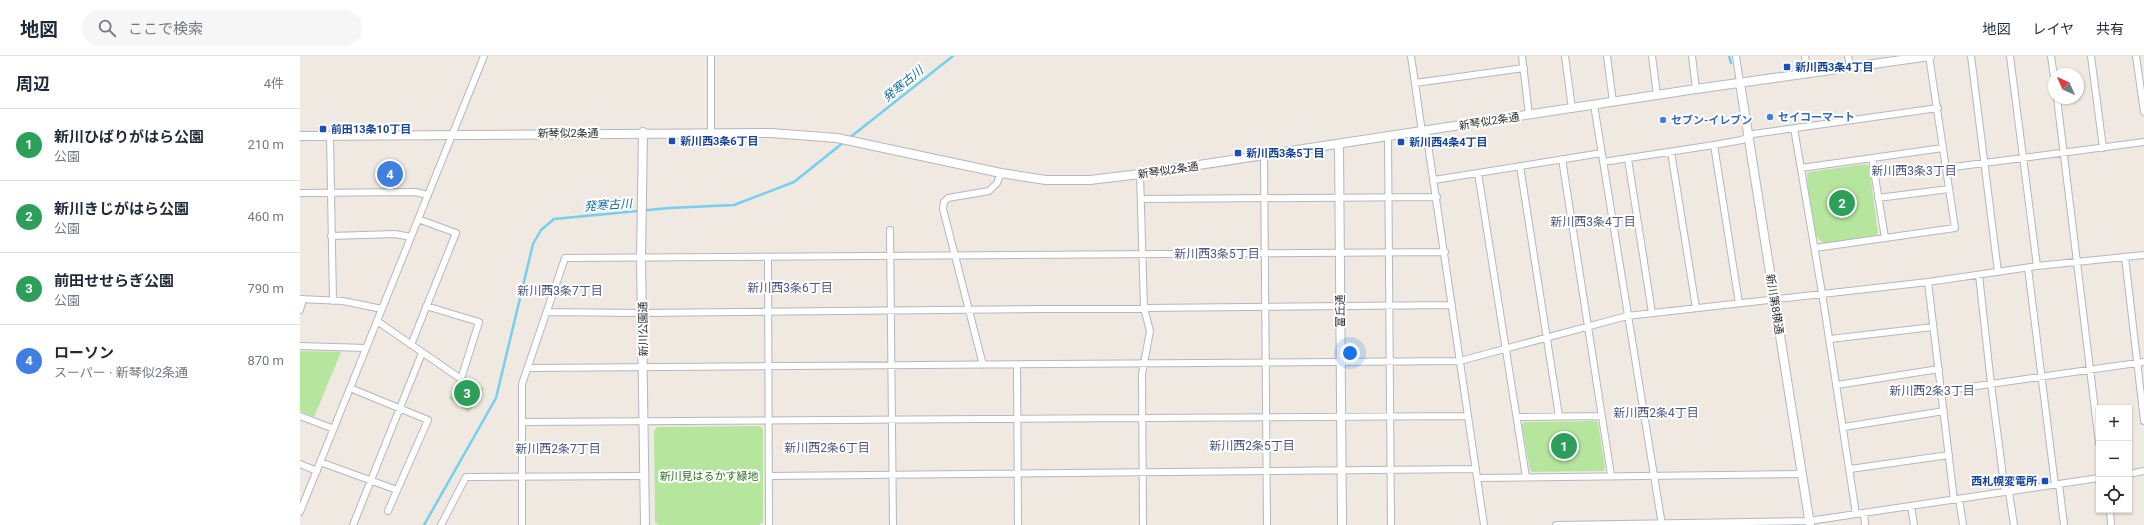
<!DOCTYPE html>
<html lang="ja">
<meta charset="utf-8">
<style>
body{margin:0;font-family:Roboto,"Noto Sans JP",sans-serif;background:#f6f6f7;color:#1f2937}
.controls{position:absolute;right:12px;bottom:12px;display:grid;overflow:hidden;border-radius:0px;box-shadow:0 1px 3px #0004}
.controls button{width:36px;height:36px;display:grid;place-items:center;padding:0;border:0;border-bottom:1px solid #e0e1e3;background:#fff;color:#1f2937;font:20px sans-serif}
.compass{position:absolute;left:1748px;top:12px;width:36px;height:36px;border-radius:50%;background:#fff;box-shadow:0 1px 3px #0004;rotate:315deg}
.you{position:absolute;left:1050px;top:297px;width:14px;height:14px;margin:-10px;border:3px solid #fff;border-radius:50%;background:#1a73e8;box-shadow:0 0 0 6px #1a73e833}
.badge{display:grid;place-items:center;width:26px;height:26px;border-radius:50%;background:#4264fb;color:#fff;font-size:13px;font-weight:700}
.pin{position:absolute;translate:-50% -50%;border:2px solid #fff;box-shadow:0 1px 4px #0006}
.list{margin:0;padding:0;list-style:none}
h2{display:flex;justify-content:space-between;align-items:center;height:52px;margin:0;padding:0 16px;font-size:17px}
h2 small{font-size:13px;font-weight:400;color:#747a83}
.list li{display:grid;grid-template-columns:26px 1fr auto;gap:12px;align-items:center;box-sizing:border-box;height:72px;padding:0 16px;border-top:1px solid #e0e1e3}
.list b{display:block;font-size:15px;white-space:nowrap}
.list p{margin:0;font-size:13px;white-space:nowrap;color:#747a83}
.list em{font-size:13px;font-style:normal;color:#747a83}
.icon{flex:none;width:22px;height:22px;fill:none;stroke:currentColor;stroke-width:2;stroke-linecap:round;stroke-linejoin:round}
.map{position:relative;flex:none;width:1844px;height:469px;overflow:hidden}
header{display:flex;align-items:center;gap:24px;box-sizing:border-box;height:56px;padding:0 20px;background:#fff;border-bottom:1px solid #e0e1e3}
header strong{font-size:19px}
nav{display:flex;gap:22px;margin-inline-start:auto;font-size:14px}
.search{width:280px;height:36px;background:#f6f6f7;display:flex;align-items:center;gap:10px;box-sizing:border-box;padding:0 14px;border-radius:22px;color:#747a83;font-size:15px}
main{display:flex}
aside{flex:1;background:#fff}
.map>svg:first-child{display:block}
.green{fill:#b6e59e}
.lines{fill:none;stroke-linecap:round;stroke-linejoin:round}
.stream{stroke:#75cff0;stroke-width:2.5}
.minor-casing{stroke:#b4b7c1;stroke-width:8}
.tertiary-casing{stroke:#b4b7c1;stroke-width:10}
.minor{stroke:#fff;stroke-width:6}
.tertiary{stroke:#fff;stroke-width:8}
.transit-dot{fill:#1a4fb4;stroke:#fff;stroke-width:1.5}
.shop-dot{fill:#3f7fe0;stroke:#fff;stroke-width:1.5}
.labels{text-anchor:middle;stroke-width:4;stroke-linejoin:round;paint-order:stroke}
.transit-label{font-size:11px;font-weight:bold;fill:#164399;stroke:#fff;text-anchor:start}
.shop-label{font-size:11px;font-weight:bold;fill:#366cbe;stroke:#fff;text-anchor:start}
.street-label{font-size:11px;fill:#2e2e2e;stroke:#fff}
.park-label{font-size:11px;fill:#2c6e1b;stroke:#fff}
.water-label{font-size:12px;font-style:italic;fill:#0d6fa3;stroke:#fff}
.neighbourhood-label{font-size:12px;fill:#4d5680;stroke:#fff}
</style>
<header>
<strong>地図</strong>
<div class="search"><svg class="icon" aria-label="search" viewBox="0 0 24 24"><circle cx="10" cy="10" r="6"/><path d="M15 15l6 6"/></svg>ここで検索</div>
<nav><a>地図</a><a>レイヤ</a><a>共有</a></nav>
</header>
<main>
<aside>
<h2>周辺<small>4件</small></h2>
<ul class="list">
<li><span class="badge" style="background:#2e9e5b">1</span><div><b>新川ひばりがはら公園</b><p>公園</p></div><em>210 m</em></li>
<li><span class="badge" style="background:#2e9e5b">2</span><div><b>新川きじがはら公園</b><p>公園</p></div><em>460 m</em></li>
<li><span class="badge" style="background:#2e9e5b">3</span><div><b>前田せせらぎ公園</b><p>公園</p></div><em>790 m</em></li>
<li><span class="badge" style="background:#3f7fe0">4</span><div><b>ローソン</b><p>スーパー · 新琴似2条通</p></div><em>870 m</em></li>
</ul>
</aside>
<div class="map">
<svg width="1844" height="469" viewBox="0 0 1844 469">
<rect width="100%" height="100%" fill="#efe9e1"/>
<!-- green -->
<path class="green" d="M1566 108 1569 110 1578 177 1577 179C1565 182 1542 190 1531 189 1505 187 1509 138 1507 118L1509 116Z
M0 295 41 296 14 361 0 355Z
M166 327 184 332 176 348 168 356 149 342 159 328 164 331Z
M1296 365 1298 367 1305 412 1303 415 1232 416 1230 414 1222 369 1224 366Z
M460 370 463 373V466L459 469H359L355 466 354 375 357 371Z"/>
<g class="lines">
<!-- stream -->
<path class="stream" d="M1429 0 1431 7
M548 83 653 0
M124 469 196 342 233 188 241 174 254 163 369 152 434 149 494 126 544 86"/>
<defs>
<path id="minor" d="M411 0V77
M1111 0 1122 76
M1222 0 1229 59
M1265 0 1272 53
M1307 0 1313 46
M1352 0 1357 39
M1392 0 1396 33
M1436 0 1440 27
M1505 0 1508 17
M1548 0 1550 11
M1671 0 1698 216
M1710 0 1737 210
M1751 0 1754 21
M1791 0 1803 92
M1836 0 1844 56
M1115 27 1224 12
M1757 42 1799 387
M1294 49 1362 469
M1494 72 1522 237 1556 458
M1126 75 1184 469
M30 80 33 245
M1088 81 1091 469
M1414 89 1439 247
M1371 96 1396 252
M964 99 967 469
M1572 102 1585 182
M1262 103 1311 419
M1328 103 1352 257
M1303 106 1414 89 1442 84 1453 78 1638 52
M1220 110 1259 360
M1501 112 1643 92
M1646 112 1844 86
M1178 117 1226 421
M840 118 844 252 850 275 842 318 843 469
M1134 124 1302 97
M0 137 115 136 128 139
M1578 142 1649 133
M841 143 1137 141
M590 174 593 469
M31 180 95 178 111 181
M1515 192 1655 172 1629 0
M468 201 469 469
M1825 201 1844 365
M1728 212 1755 429
M1679 219 1691 328 1705 436
M1628 226 1654 444
M0 243 43 245 82 253
M0 254 3 243
M248 256 342 257 1152 249
M77 265 161 323 179 266 126 250
M1530 283 1633 271
M111 289 156 177 118 163
M0 290 66 292
M683 309 643 153 644 146 648 142 689 135 697 127 701 117
M717 309 718 469
M228 312 1160 305 1327 260 1628 226 1737 210 1844 199
M1537 329 1639 313
M50 332 128 364 88 455
M1642 335 1844 306
M0 360 34 373
M1217 361 1301 360
M223 366 1168 360
M1544 371 1644 355
M20 406 97 434
M0 408 17 415
M1550 413 1649 399
M1829 418 1844 415
M469 420 1176 413
M1177 422 1502 418
M1759 428 1764 469
M1709 436 1714 469
M1659 443 1663 469
M1611 450 1614 469
M1810 454 1811 469
M0 456 184 0
M1564 457 1565 469
M53 469 122 297
M141 469 166 421 345 420
M222 469V328L265 202 1145 196
M1256 469 1509 465 1799 422"/>
<path id="tertiary" d="M1440 27 1510 469
M343 76 341 202 345 469
M0 80 471 77 537 82 701 117 746 124H790L840 118 1396 33 1630 0
M1039 88 1042 469"/>
</defs>
<!-- minor casing -->
<use href="#minor" class="minor-casing"/>
<!-- tertiary casing -->
<use href="#tertiary" class="tertiary-casing"/>
<!-- minor -->
<use href="#minor" class="minor"/>
<!-- tertiary -->
<use href="#tertiary" class="tertiary"/>
</g>
<!-- markers -->
<g class="transit-dot">
<rect x="1483" y="7" width="8" height="8" rx="2"/>
<rect x="19" y="69" width="8" height="8" rx="2"/>
<rect x="368" y="81" width="8" height="8" rx="2"/>
<rect x="1097" y="82" width="8" height="8" rx="2"/>
<rect x="934" y="93" width="8" height="8" rx="2"/>
<rect x="1741" y="421" width="8" height="8" rx="2"/>
</g>
<g class="shop-dot">
<circle cx="1470" cy="61" r="4"/>
<circle cx="1363" cy="64" r="4"/>
</g>
<g class="labels">
<!-- transit labels -->
<g class="transit-label">
<text x="1495" y="15">新川西3条4丁目</text>
<text x="31" y="77">前田13条10丁目</text>
<text x="380" y="89">新川西3条6丁目</text>
<text x="1109" y="90">新川西4条4丁目</text>
<text x="946" y="101">新川西3条5丁目</text>
<text x="1737" y="429" text-anchor="end">西札幌変電所</text>
</g>
<!-- shop labels -->
<g class="shop-label">
<text x="1478" y="65">セイコーマート</text>
<text x="1371" y="68">セブン-イレブン</text>
</g>
<!-- street labels -->
<g class="street-label">
<text transform="translate(1189 65) rotate(-9)" y="4">新琴似2条通</text>
<text x="268" y="81">新琴似2条通</text>
<text transform="translate(868 114) rotate(-8)" y="4">新琴似2条通</text>
<text transform="translate(1475 248) rotate(81)" y="4">新川第8横通</text>
<text transform="translate(1040 255) rotate(-90)" y="4">富丘通</text>
<text transform="translate(343 273) rotate(-91)" y="4">新川公園通</text>
</g>
<!-- park labels -->
<g class="park-label">
<text x="409" y="424">新川見はるかす緑地</text>
</g>
<!-- water labels -->
<g class="water-label">
<text transform="translate(603 28) rotate(-39)" y="4">発寒古川</text>
<text transform="translate(308 149) rotate(-4)" y="4">発寒古川</text>
</g>
<!-- neighbourhood labels -->
<g class="neighbourhood-label">
<text x="1614" y="119">新川西3条3丁目</text>
<text x="1293" y="170">新川西3条4丁目</text>
<text x="917" y="202">新川西3条5丁目</text>
<text x="490" y="236">新川西3条6丁目</text>
<text x="260" y="239">新川西3条7丁目</text>
<text x="1632" y="339">新川西2条3丁目</text>
<text x="1356" y="361">新川西2条4丁目</text>
<text x="952" y="394">新川西2条5丁目</text>
<text x="527" y="396">新川西2条6丁目</text>
<text x="258" y="397">新川西2条7丁目</text>
</g>
</g>
</svg>
<div class="controls">
<button>+</button>
<button>−</button>
<button><svg class="icon" aria-label="locate" viewBox="0 0 24 24"><circle cx="12" cy="12" r="6"/><path d="M12 2v4M12 18v4M2 12h4M18 12h4"/></svg></button>
</div>
<svg class="compass" viewBox="-18 -18 36 36"><path d="M0-13l5 13h-10z" fill="#e53935"/><path d="M0 13l5-13h-10z" fill="#747a83"/></svg>
<div class="you"></div>
<div class="pin badge" style="left:1264px;top:390px;background:#2e9e5b">1</div>
<div class="pin badge" style="left:1542px;top:147px;background:#2e9e5b">2</div>
<div class="pin badge" style="left:167px;top:337px;background:#2e9e5b">3</div>
<div class="pin badge" style="left:90px;top:118px;background:#3f7fe0">4</div>
</div>
</main>
